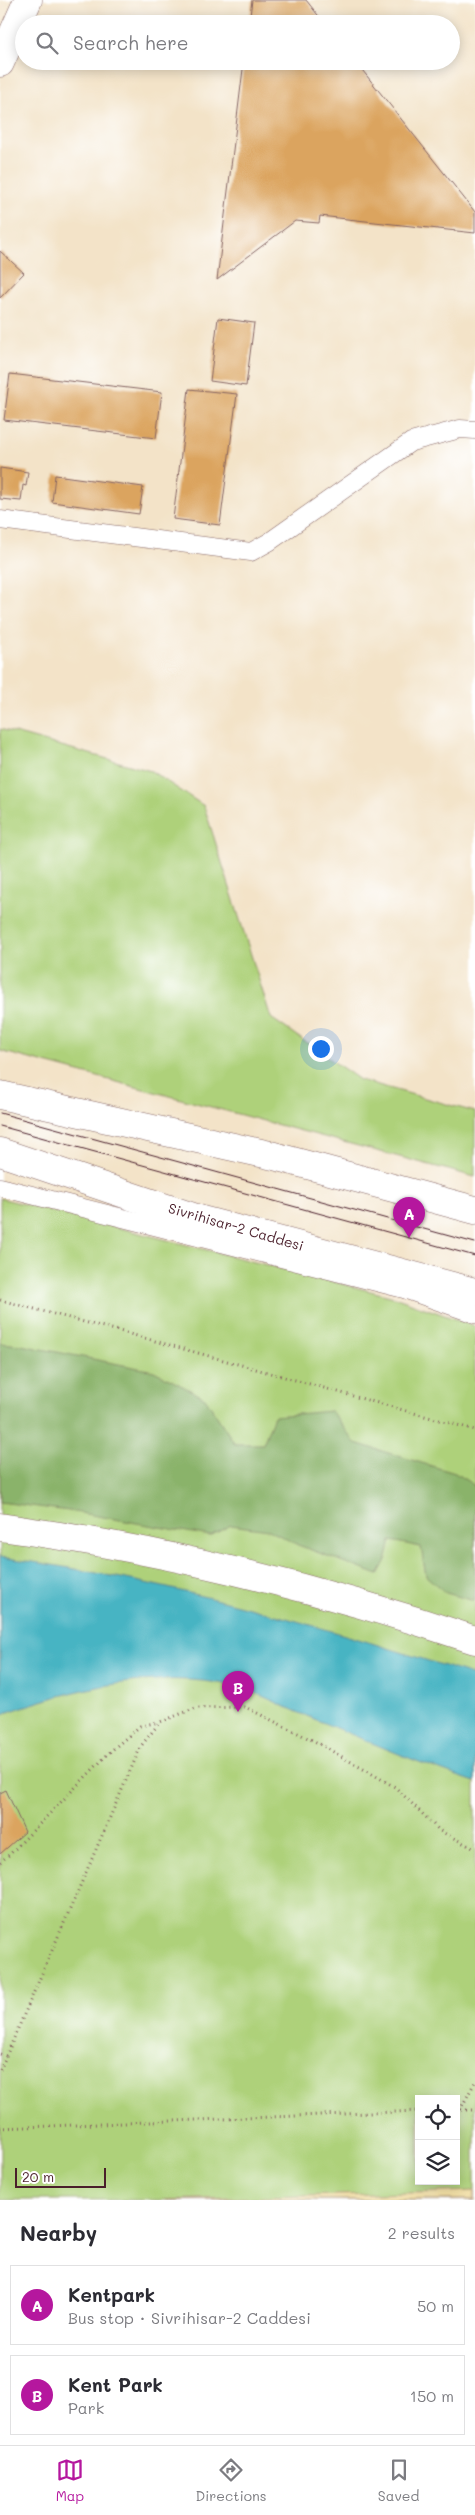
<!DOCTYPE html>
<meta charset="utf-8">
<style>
body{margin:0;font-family:Mali,sans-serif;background:#f7f7f7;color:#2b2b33}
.controls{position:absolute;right:15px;bottom:15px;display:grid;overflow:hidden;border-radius:0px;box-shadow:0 2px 12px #0003}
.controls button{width:45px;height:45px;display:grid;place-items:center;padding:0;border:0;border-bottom:1px solid #e1e1e2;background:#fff;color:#2b2b33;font:25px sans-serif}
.scale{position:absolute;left:15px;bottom:12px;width:91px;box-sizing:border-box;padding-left:5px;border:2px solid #4a1f2b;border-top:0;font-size:14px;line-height:18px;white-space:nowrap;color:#4a1f2b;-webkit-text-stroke:4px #fff;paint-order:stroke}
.you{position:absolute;left:320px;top:1048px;width:18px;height:18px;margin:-12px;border:4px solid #fff;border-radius:50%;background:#1a73e8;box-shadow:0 0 0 8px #1a73e833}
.badge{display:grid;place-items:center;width:32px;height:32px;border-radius:50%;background:#b5179e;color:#fff;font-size:16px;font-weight:700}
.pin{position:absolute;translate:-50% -41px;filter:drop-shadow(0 1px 2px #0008)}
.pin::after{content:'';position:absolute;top:26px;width:18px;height:15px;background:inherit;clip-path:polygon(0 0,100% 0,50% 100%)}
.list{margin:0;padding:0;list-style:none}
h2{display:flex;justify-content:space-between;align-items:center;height:65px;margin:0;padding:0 20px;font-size:21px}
h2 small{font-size:16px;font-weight:400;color:#7c7c81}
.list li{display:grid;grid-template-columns:32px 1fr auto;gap:15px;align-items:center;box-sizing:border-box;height:80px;margin:0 10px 10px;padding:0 10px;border:1px solid #e1e1e2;border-radius:0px}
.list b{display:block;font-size:19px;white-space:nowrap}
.list p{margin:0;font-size:16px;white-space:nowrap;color:#7c7c81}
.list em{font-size:16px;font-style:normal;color:#7c7c81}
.icon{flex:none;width:28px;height:28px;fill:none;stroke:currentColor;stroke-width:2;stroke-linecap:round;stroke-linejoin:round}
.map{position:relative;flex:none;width:475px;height:2200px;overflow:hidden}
.search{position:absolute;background:#fff;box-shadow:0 2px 12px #0003;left:15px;right:15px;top:15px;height:55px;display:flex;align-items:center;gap:12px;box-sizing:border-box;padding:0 18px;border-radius:28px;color:#7c7c81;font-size:19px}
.sheet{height:245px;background:#fff}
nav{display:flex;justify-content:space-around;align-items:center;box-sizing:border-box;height:70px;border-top:1px solid #e1e1e2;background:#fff;font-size:14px;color:#7c7c81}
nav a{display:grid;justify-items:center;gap:2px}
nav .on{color:#b5179e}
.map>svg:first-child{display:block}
.green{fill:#aed17a;stroke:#7c7852;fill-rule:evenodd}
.forest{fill:#8ab36a;stroke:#6a694a}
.sand{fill:#eeda9e;stroke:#9c7c64}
.water{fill:#47b4c3;stroke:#486a77}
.building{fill:#dba45f}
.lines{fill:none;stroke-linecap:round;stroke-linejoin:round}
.service-casing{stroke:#856462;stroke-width:19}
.pedestrian-casing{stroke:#856462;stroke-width:29}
.minor-casing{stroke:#856462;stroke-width:29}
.secondary-casing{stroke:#856462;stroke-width:29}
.path{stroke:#856462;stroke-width:3;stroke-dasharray:1 4;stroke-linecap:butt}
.service{stroke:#fff;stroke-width:18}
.pedestrian{stroke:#fff;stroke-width:28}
.minor{stroke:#fff;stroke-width:28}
.secondary{stroke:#fff;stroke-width:28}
.tram{stroke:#4a1f2b;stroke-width:1}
.labels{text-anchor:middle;stroke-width:4.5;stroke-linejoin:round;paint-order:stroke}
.street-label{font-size:14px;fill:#4a1f2b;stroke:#fff}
</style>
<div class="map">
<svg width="475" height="2200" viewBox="0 0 475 2200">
<rect width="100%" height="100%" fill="#fff"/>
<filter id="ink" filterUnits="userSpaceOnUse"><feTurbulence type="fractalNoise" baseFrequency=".02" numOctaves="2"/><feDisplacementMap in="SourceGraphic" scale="10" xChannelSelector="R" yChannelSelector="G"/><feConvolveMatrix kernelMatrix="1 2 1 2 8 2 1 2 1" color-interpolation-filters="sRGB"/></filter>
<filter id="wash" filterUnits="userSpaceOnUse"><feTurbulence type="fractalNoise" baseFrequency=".0096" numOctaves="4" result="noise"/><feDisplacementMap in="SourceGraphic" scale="20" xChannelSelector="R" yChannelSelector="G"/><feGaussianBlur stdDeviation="1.12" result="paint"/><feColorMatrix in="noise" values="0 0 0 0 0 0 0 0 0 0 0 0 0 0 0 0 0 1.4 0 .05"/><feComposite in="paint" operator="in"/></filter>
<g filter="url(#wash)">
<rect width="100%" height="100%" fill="#f3e3c8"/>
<!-- green -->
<path class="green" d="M0 729 151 771 204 806 271 1018 360 1080 475 1112V1177L0 1051Z
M0 1198 394 1297 475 1326V2200H0ZM419 2099H456V2181H419Z"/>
<!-- forest -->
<path class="forest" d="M0 1343 21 1345 154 1371 205 1398 235 1444H263L274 1416 331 1411 355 1443 455 1473 475 1486V1601L446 1593 426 1576 421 1547 391 1541 386 1560 378 1575 298 1545 269 1530 231 1525 210 1536 69 1511 0 1502Z"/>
<!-- sand -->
<path class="sand" d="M475 2191V2200H167Z"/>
<!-- water -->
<path class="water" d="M0 1557C165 1580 317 1624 475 1676V1782C416 1763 359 1737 302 1714 280 1705 257 1692 235 1686 157 1669 73 1688 0 1715Z"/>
<g id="blocks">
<!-- building -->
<path class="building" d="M252 0H306L325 24H249Z
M244 61H355L475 212V233L320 216 319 223 295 221 217 280Z
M0 251 24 273 0 298Z
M218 318 254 323 246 386 210 381Z
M10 374 162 392 156 438 4 420Z
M189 389 237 394 220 525 173 519Z
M0 468 28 472 26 486 23 485 21 501 0 499Z
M55 475 143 487 139 514 52 502Z
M6 1790 25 1832 0 1854V1793Z"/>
</g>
</g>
<g filter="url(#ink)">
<use href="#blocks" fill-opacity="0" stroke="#856462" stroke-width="1"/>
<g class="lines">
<defs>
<path id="service" d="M0 520 251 552 269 542 411 442 460 429 475 430
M0 1187 404 1289 475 1314"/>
<path id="pedestrian" d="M0 1527C162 1549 320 1588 475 1640"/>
<path id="minor" d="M0 63 28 0"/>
<path id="secondary" d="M0 1095 274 1156 475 1210
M0 1152 202 1220 475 1292"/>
</defs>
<!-- service casing -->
<use href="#service" class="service-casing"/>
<!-- pedestrian casing -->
<use href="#pedestrian" class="pedestrian-casing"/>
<!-- minor casing -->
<use href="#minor" class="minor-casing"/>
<!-- secondary casing -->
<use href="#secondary" class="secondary-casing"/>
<!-- path -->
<path class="path" d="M0 1300 119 1331 475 1430
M0 1862 9 1855 112 1750 140 1726 159 1722
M0 2054 6 2056
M0 2070 141 1746 160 1722 196 1708 245 1707 316 1742 395 1787 440 1831 475 1849
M456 2110H475
M460 2110 475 2082
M0 2128 419 2111"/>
<!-- service -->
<use href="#service" class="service"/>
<!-- pedestrian -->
<use href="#pedestrian" class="pedestrian"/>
<!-- minor -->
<use href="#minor" class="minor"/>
<!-- secondary -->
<use href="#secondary" class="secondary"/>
<!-- tram -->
<path class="tram" d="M0 1113 475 1243
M0 1126 475 1256"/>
</g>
</g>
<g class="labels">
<!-- street labels -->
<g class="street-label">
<text transform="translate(236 1227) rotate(16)" y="5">Sivrihisar-2 Caddesi</text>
</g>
</g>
</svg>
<div class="controls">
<button><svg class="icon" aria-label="locate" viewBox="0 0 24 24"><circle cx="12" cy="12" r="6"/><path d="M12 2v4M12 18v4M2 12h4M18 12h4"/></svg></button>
<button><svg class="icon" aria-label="layers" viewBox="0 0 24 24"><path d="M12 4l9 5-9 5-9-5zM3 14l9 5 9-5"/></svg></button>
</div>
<div class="scale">20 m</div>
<div class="you"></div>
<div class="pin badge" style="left:409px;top:1238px">A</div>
<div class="pin badge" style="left:238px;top:1712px">B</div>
<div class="search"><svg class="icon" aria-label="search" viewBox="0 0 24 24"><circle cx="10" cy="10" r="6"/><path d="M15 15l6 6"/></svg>Search here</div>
</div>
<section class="sheet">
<h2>Nearby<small>2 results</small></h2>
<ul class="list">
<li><span class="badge">A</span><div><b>Kentpark</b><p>Bus stop · Sivrihisar-2 Caddesi</p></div><em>50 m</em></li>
<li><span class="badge">B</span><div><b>Kent Park</b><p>Park</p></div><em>150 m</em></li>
</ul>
</section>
<nav>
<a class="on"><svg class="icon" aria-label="map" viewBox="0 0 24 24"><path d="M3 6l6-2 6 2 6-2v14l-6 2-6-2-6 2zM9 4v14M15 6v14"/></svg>Map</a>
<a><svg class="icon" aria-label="directions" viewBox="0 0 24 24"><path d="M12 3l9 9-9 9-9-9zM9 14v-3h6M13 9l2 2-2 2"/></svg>Directions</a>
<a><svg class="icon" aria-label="saved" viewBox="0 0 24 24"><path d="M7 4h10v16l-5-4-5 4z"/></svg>Saved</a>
</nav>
